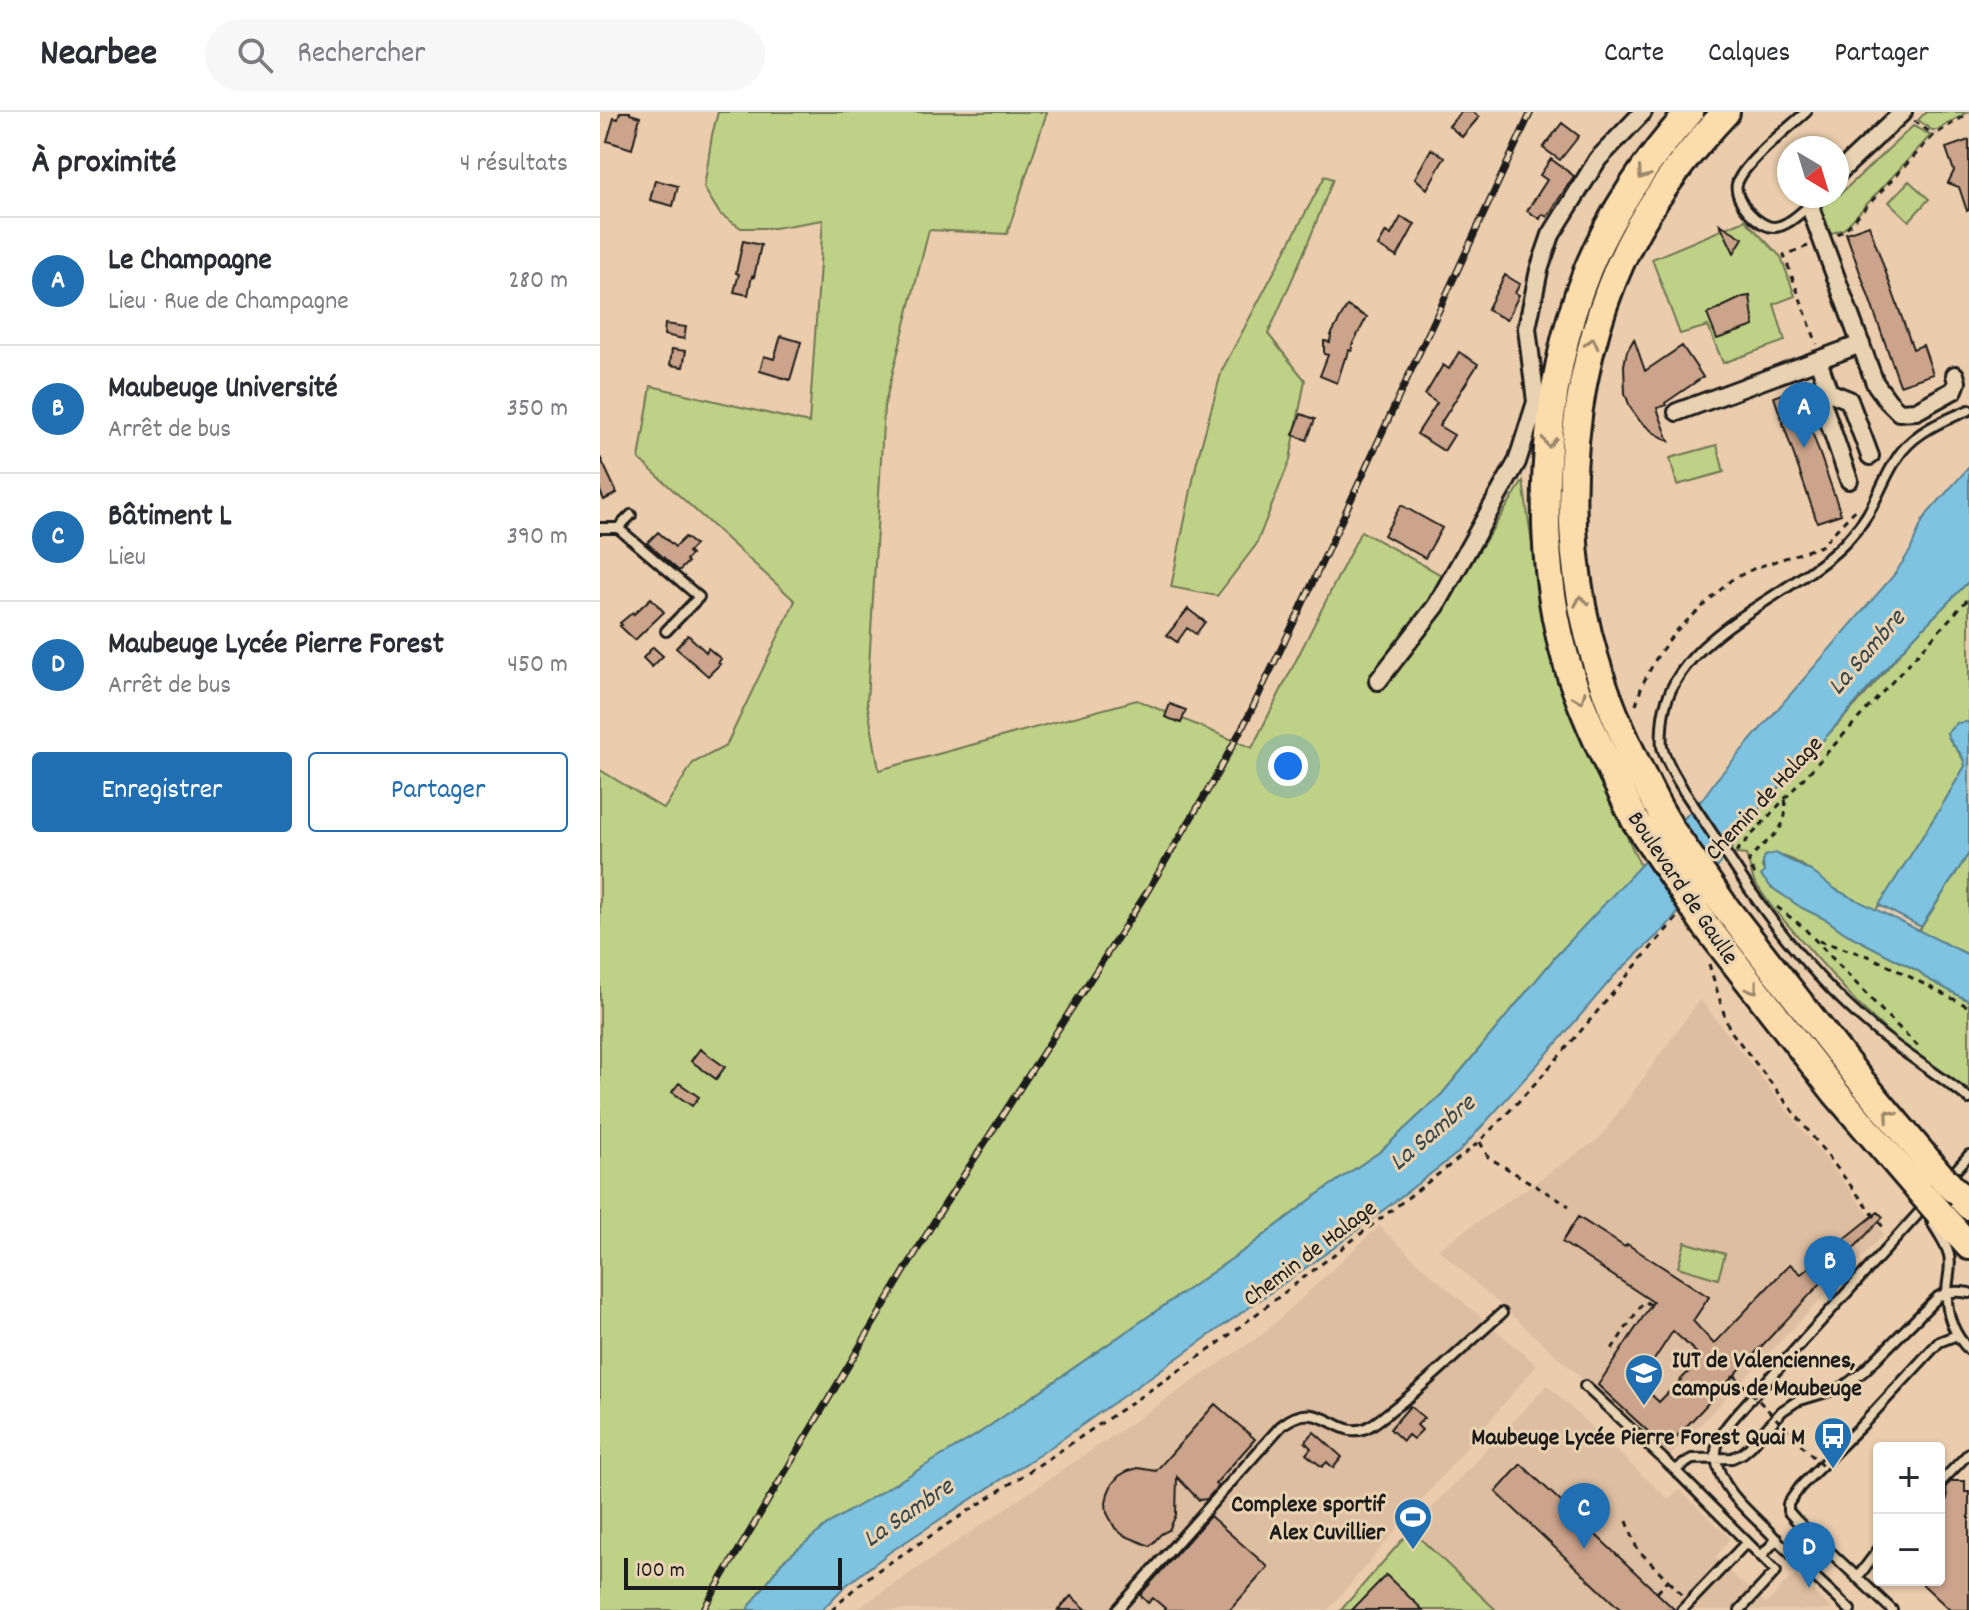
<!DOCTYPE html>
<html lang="fr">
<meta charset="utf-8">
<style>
body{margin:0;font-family:Dekko,sans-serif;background:#f7f7f7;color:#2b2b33}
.controls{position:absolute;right:24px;bottom:24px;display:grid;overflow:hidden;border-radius:8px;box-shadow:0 2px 6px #0004}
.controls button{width:72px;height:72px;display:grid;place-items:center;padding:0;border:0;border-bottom:2px solid #e1e1e2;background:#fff;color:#2b2b33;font:40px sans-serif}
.compass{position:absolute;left:1177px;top:24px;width:72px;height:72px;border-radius:50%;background:#fff;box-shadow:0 2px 6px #0004;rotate:142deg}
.scale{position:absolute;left:24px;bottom:20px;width:218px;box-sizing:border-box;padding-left:8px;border:4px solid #1c1c1c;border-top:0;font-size:22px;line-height:28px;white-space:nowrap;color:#1c1c1c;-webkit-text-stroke:6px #e8d2b1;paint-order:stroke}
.you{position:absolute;left:688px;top:654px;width:28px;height:28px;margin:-20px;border:6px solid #fff;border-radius:50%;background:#1a73e8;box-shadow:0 0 0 12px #1a73e833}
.badge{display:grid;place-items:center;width:52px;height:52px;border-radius:50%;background:#1f6fb2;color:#fff;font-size:26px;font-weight:700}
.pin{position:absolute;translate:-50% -66px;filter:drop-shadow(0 2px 4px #0008)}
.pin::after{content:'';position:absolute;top:42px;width:28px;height:24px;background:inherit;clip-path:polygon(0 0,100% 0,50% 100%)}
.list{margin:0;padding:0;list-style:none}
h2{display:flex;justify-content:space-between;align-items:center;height:104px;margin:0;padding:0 32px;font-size:34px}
h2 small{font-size:26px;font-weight:400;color:#7c7c81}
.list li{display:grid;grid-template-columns:52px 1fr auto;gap:24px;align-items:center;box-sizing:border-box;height:128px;padding:0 32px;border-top:2px solid #e1e1e2}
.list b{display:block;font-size:30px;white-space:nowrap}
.list p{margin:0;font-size:26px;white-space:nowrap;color:#7c7c81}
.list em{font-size:26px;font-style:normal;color:#7c7c81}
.actions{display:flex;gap:16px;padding:24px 32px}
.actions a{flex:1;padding:18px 0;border:2px solid #1f6fb2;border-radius:8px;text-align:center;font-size:28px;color:#1f6fb2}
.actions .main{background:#1f6fb2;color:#fff}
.icon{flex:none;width:44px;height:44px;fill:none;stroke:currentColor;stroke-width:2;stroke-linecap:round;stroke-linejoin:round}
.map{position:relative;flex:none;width:1369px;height:1498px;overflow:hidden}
header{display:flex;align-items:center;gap:48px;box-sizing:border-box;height:112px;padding:0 40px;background:#fff;border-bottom:2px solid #e1e1e2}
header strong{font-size:38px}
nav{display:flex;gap:44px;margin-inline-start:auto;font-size:28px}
.search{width:560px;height:72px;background:#f7f7f7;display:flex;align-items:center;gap:20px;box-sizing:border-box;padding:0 28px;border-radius:44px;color:#7c7c81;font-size:30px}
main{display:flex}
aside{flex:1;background:#fff}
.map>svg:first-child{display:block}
.built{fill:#debea0}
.green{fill:#bfd187;stroke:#6e7652;stroke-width:2}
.water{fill:#7fc3e0;stroke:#578092;stroke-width:2}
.building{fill:#cca48b;stroke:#1c1c1c;stroke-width:2;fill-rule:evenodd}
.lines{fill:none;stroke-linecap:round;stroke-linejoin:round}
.service-casing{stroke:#1c1c1c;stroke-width:14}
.minor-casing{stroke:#1c1c1c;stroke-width:22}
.primary-casing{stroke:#1c1c1c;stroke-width:32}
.path{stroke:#1c1c1c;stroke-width:3;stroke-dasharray:6 6;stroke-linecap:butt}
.service{stroke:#e8d2b1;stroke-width:8}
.minor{stroke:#e8d2b1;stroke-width:16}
.primary{stroke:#fddcac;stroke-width:26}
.rail-casing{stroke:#1c1c1c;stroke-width:7}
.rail{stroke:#e8d2b1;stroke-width:4;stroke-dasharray:12;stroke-linecap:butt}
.service-bridge-casing{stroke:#1c1c1c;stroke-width:14;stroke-linecap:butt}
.primary-bridge-casing{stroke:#1c1c1c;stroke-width:32;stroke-linecap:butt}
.path-bridge{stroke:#1c1c1c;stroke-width:3;stroke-dasharray:6 6;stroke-linecap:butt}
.service-bridge{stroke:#e8d2b1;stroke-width:8}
.primary-bridge{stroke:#fddcac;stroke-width:26}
.oneway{stroke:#98866b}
.labels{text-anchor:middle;stroke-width:6;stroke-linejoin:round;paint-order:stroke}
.street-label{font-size:24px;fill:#1c1c1c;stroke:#e8d2b1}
.poi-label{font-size:24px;font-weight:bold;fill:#1c1c1c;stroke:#e8d2b1;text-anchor:end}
.water-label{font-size:26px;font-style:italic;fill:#35464d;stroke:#e8d2b1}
</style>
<header>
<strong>Nearbee</strong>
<div class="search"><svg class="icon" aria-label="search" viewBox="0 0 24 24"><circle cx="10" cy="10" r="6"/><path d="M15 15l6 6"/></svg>Rechercher</div>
<nav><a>Carte</a><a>Calques</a><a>Partager</a></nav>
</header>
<main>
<aside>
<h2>À proximité<small>4 résultats</small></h2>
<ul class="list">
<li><span class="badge">A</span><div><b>Le Champagne</b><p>Lieu · Rue de Champagne</p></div><em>280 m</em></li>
<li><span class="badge">B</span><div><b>Maubeuge Université</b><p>Arrêt de bus</p></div><em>350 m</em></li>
<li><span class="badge">C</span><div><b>Bâtiment L</b><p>Lieu</p></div><em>390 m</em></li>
<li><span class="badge">D</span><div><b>Maubeuge Lycée Pierre Forest</b><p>Arrêt de bus</p></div><em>450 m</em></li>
</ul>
<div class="actions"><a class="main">Enregistrer</a><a>Partager</a></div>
</aside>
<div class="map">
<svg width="1369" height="1498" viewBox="0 0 1369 1498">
<rect width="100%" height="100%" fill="#ebcdad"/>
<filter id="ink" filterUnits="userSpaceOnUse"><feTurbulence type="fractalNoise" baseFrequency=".0125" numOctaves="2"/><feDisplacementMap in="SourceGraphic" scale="16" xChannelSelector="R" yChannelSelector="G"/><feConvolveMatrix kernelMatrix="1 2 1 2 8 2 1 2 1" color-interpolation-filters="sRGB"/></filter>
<g filter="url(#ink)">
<!-- built -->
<path class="built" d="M1100 887 1284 1122 1069 1345 838 1137 1000 1026Z
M779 1114 826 1158 937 1253 728 1498H256L663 1222Z
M947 1273 1068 1387 1080 1378 1130 1426 1116 1445 1132 1462 1166 1492 1188 1468 1197 1464 1233 1498H896L811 1418Z"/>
<!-- green -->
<path class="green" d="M118 0H447L407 122 329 118 284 295 267 590 279 658 537 588 652 636 761 419 858 472 923 369 947 538 991 646 1041 755 957 843 842 982 781 1039 718 1082 649 1135 375 1324 231 1410 182 1450 147 1498H0V658L64 697 93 651 126 634 195 489 39 347 51 274 209 311 223 108 174 116H141L120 102 104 76 112 23Z
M1326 0H1367L1337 18H1332L1318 8Z
M1313 14 1331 23 1244 117 1226 123 1218 93 1222 84H1237V81L1240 82Z
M725 64 733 67 708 131 668 222 705 268 690 348 656 433 617 484 571 475 597 349 622 258Z
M1309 69 1329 87 1309 109 1289 90Z
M1145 108 1181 145 1195 184 1174 192 1185 229 1123 251 1108 214 1080 222 1052 147Z
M1117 333 1124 360 1077 373 1070 346Z
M1369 469V611H1357L1347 621C1350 634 1364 641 1365 654L1343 692 1276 798C1264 792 1249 785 1237 778 1216 766 1192 737 1165 744L1162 755 1171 775 1202 796 1227 808 1245 821 1320 860 1324 865 1369 889V980L1293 925 1258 892 1171 794 1154 769 1146 743 1128 741 1162 693 1265 583 1311 528Z
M1369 741V843L1319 819Z
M1085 1130 1125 1142 1118 1167 1078 1155Z
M811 1418 896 1498H741Z"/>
<!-- water -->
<path class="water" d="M1369 355V469L1311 528 1196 659 1162 693 1115 759 1064 817 1014 864 961 926 859 1040 735 1135 448 1337 290 1440 244 1475 222 1498H147L182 1450 231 1410 375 1324 649 1135 718 1082 781 1039 842 982 957 843 1103 686 1116 668 1294 463 1310 439 1322 410 1328 401Z
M1366 610 1369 611V741L1321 815 1279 793 1343 692 1365 654C1365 641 1350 634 1347 621L1357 611Z
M1175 741 1211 759 1236 778 1369 843V889L1324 865 1320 860 1245 821 1227 808 1202 796 1171 775 1161 764 1164 760 1163 750 1165 744Z"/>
<!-- building -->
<path class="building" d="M20 0H30V2L40 5 32 37 7 29 14 6 18 7Z
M861 0H873L879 5 862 25 849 14Z
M962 11 979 24 960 48 943 36Z
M1369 28V98L1367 99 1359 75 1348 71 1354 59 1346 36Z
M831 37 845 45 827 77 815 66Z
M951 47 974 64 947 105 942 102 940 107 927 99 947 68 940 63Z
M55 68 78 74 73 94 50 88Z
M801 105 815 112 797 145 778 134 786 120 791 123Z
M1120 112 1143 126 1134 141Z
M1269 113 1313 237 1323 233 1333 262 1300 273 1246 121Z
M143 129 161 133 154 165 152 164 148 183 134 180 139 162 136 161Z
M905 163 920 172 915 181 919 183 907 208 887 198Z
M1150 184 1154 214 1117 227 1107 202 1143 185Z
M747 194 767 205 752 233V239L749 238 747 246H745L737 271 720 264 728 243 724 242V229L730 230 731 223Z
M65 212 86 215 84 227 64 223Z
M181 224 201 230 190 268 160 259 164 244 174 247Z
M1034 227 1045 259 1082 234 1103 265 1065 291 1066 293 1057 296 1069 329 1053 320 1039 308 1030 295 1025 281 1024 253 1027 239Z
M72 237 86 239 83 255 70 253Z
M859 240 878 252 839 314 854 323 844 339 817 322 837 291 825 283 843 253 849 257Z
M1197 277 1241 402 1217 410 1174 285Z
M701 302 715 307 707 328 693 323Z
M0 345 17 381 4 388 0 379Z
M801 393 842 416 825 446 784 423Z
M58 420 75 435 85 425 95 433 88 440 91 443 86 448 88 450 79 459 47 431Z
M51 486 64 500 35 528 20 514 22 513 20 511 33 500 34 502Z
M588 497 605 510 596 522 587 516 577 530 567 523Z
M88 523 106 540 108 536 121 547 118 551 120 552 108 564 76 536Z
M53 535 63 544 52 555 43 546Z
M570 592 586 598 581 611 565 605Z
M100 937 125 955 116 967 91 949Z
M79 971 99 985 92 994 72 980Z
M1278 1100 1283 1105 1066 1336 998 1273 1053 1190 962 1130 978 1105 1025 1135 1027 1132 1109 1185 1093 1209 1114 1232 1190 1152 1201 1162ZM1073 1219 1102 1246 1059 1290 1039 1271Z
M615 1292 655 1327 615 1372 618 1374 607 1387 599 1388 577 1365 576 1403 569 1418 561 1422 550 1434 523 1423 515 1416 507 1401 506 1391 508 1381 512 1372 519 1364 528 1359 538 1356 556 1359Z
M810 1294 824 1306 817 1313 822 1318 813 1327 808 1323 803 1329 790 1317Z
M714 1320 742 1345 733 1356 727 1350 722 1355 706 1342 711 1336 705 1330Z
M921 1352 1075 1498H1021L896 1380Z
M1352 1369H1365V1380H1369V1498H1350L1318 1468H1339V1396L1347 1387 1346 1374Z
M610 1404 668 1455 630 1498H567L553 1486 548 1491 540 1483Z
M786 1463 823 1498H752Z
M471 1484 487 1498H458Z"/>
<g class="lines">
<defs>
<path id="service" d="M1206 0C1189 16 1143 51 1137 72 1133 88 1159 116 1175 115 1189 113 1200 101 1211 92
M0 416H18L99 485 66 519
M18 416 31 403
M1084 679C1076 665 1066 651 1062 635 1061 625 1062 614 1063 605 1074 522 1192 485 1244 432 1253 422 1264 410 1270 398 1281 378 1288 357 1302 339 1319 318 1345 308 1369 298
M1150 778C1186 830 1225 876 1274 917 1304 942 1339 962 1369 987
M1349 1066 1369 1043
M1331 1109C1337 1119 1346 1131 1349 1143 1352 1156 1347 1168 1347 1181 1346 1203 1354 1222 1369 1238
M985 1274 1075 1358 1161 1444 1177 1427
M1075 1358 1092 1347 1132 1346 1143 1341 1150 1335 1182 1299 1197 1289 1243 1275 1264 1259 1338 1185C1349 1179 1357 1179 1369 1181
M1339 1372 1369 1341
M1257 1466 1279 1437
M517 1498 681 1314C721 1282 736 1329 766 1316 779 1310 789 1299 801 1291 836 1263 868 1231 902 1201
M1082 1498 1146 1431
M1140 1498 1176 1459 1161 1444
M1250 1498C1224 1474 1199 1450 1174 1425 1153 1403 1120 1379 1116 1346 1114 1324 1132 1308 1145 1293L1327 1092
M1292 1498 1196 1408 1188 1399V1392L1200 1375 1263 1312 1339 1230 1357 1223"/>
<path id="minor" d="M1237 62 1303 0
M1213 84 1211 98 1275 271 1288 289 1299 300 1316 299 1354 278 1357 270 1355 263
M1218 248 1229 280 1221 287 1249 368
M1229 280 1249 288 1270 344
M1077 300 1261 232
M778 569 836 494 917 350 936 290 927 216 939 158 951 123 998 47 1043 0"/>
<path id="primary" d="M1057 693C1033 646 1010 598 995 547 954 413 969 239 1038 116 1062 74 1093 35 1126 0
M1035 708C1012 661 988 613 971 564 931 443 940 274 988 157 1011 101 1049 45 1090 0
M1125 795 1256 963 1340 1063
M1106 814 1235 980 1325 1085
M1353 1077 1369 1094
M1340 1102 1369 1134"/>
</defs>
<!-- service casing -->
<use href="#service" class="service-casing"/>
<!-- minor casing -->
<use href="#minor" class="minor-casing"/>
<!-- primary casing -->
<use href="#primary" class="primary-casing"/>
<!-- path -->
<path class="path" d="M1314 9 1334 23
M1237 122 1245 118 1252 110 1334 23 1369 1
M1208 134 1184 143 1217 232
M1036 593 1042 573 1058 543 1075 520 1131 468 1155 456 1221 434 1257 396
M1136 740 1369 486
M1155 762 1149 754V748C1167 724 1190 722 1185 686
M1177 795 1203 815 1287 904 1322 938
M1219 829 1271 845 1369 895
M1109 852 1125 905 1130 918 1286 1119
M880 1030 888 1045 969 1094
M1012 1237 1044 1189 1051 1193
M1027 1409 1037 1437 1068 1468 1057 1481
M1069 1469 1083 1484
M232 1498 254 1477 274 1461 457 1341 611 1237 871 1037C947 966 1009 882 1078 805"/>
<!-- service -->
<use href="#service" class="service"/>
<!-- minor -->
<use href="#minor" class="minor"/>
<!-- primary -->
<use href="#primary" class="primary"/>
<defs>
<path id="rail" d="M103 1498 338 1103 547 780 611 673 648 605 699 500 931 0"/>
</defs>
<!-- rail casing -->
<use href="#rail" class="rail-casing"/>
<!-- rail -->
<use href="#rail" class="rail"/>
<defs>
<path id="service-bridge" d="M1084 679 1150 778"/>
<path id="primary-bridge" d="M1057 693 1072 719 1125 795
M1035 708 1106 814
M1340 1063 1353 1077
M1325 1085 1340 1102"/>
</defs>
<!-- service-bridge casing -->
<use href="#service-bridge" class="service-bridge-casing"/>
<!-- primary-bridge casing -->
<use href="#primary-bridge" class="primary-bridge-casing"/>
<!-- path-bridge -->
<path class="path-bridge" d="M1134 1263 1222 1354"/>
<!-- service-bridge -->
<use href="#service-bridge" class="service-bridge"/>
<!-- primary-bridge -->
<use href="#primary-bridge" class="primary-bridge"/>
</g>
<!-- one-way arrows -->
<defs><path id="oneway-chevron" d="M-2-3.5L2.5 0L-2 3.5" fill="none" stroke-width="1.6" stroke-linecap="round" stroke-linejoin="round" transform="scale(2)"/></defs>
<g class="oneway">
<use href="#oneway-chevron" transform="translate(1043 62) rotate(125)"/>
<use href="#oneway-chevron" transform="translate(992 231) rotate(-76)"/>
<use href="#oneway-chevron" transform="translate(949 330) rotate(94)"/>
<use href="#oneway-chevron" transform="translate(981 489) rotate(-100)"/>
<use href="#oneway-chevron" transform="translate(980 586) rotate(69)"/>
<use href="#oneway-chevron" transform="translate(1153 876) rotate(52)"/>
<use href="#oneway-chevron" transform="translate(1290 1003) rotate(-130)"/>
</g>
</g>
<!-- icons -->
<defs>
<symbol id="university-pin" viewBox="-11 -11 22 30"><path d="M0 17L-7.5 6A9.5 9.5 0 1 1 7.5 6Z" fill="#1f6fb2" stroke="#e8d2b1"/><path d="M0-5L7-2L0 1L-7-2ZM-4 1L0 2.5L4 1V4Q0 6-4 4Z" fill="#fff"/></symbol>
<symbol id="bus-pin" viewBox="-11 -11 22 30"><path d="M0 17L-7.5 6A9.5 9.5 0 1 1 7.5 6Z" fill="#1f6fb2" stroke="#e8d2b1"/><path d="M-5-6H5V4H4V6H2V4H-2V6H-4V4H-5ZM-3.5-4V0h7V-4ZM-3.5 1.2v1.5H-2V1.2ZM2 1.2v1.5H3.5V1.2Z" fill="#fff"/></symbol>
<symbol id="stadium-pin" viewBox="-11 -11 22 30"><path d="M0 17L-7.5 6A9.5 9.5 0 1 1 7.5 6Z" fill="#1f6fb2" stroke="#e8d2b1"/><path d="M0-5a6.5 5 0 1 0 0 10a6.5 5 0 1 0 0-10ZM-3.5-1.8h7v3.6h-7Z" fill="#fff"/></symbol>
</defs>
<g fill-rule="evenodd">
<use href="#university-pin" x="1022" y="1239" width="44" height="60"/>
<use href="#bus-pin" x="1211" y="1302" width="44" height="60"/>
<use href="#stadium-pin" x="791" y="1383" width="44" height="60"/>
</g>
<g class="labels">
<!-- street labels -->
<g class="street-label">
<text transform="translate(1163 685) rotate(-47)" y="8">Chemin de Halage</text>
<text transform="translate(1084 775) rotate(56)" y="8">Boulevard de Gaulle</text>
<text transform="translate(709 1140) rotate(-37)" y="8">Chemin de Halage</text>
</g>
<!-- poi labels -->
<g class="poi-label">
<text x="1072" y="1255" text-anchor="start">IUT de Valenciennes,<tspan x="1072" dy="28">campus de Maubeuge</tspan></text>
<text x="1205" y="1332">Maubeuge Lycée Pierre Forest Quai M</text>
<text x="785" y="1399">Complexe sportif<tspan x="785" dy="28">Alex Cuvillier</tspan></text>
</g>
<!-- water labels -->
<g class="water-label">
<text transform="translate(1265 539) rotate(-49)" y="9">La Sambre</text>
<text transform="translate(831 1019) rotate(-40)" y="9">La Sambre</text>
<text transform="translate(307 1399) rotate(-34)" y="9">La Sambre</text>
</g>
</g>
</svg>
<div class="controls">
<button>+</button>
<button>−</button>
</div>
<svg class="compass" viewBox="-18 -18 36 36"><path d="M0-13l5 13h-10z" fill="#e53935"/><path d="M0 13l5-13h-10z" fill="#7c7c81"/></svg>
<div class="scale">100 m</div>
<div class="you"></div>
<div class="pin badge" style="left:1204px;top:336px">A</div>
<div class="pin badge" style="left:1230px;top:1190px">B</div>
<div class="pin badge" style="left:984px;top:1437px">C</div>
<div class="pin badge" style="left:1209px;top:1476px">D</div>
</div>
</main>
